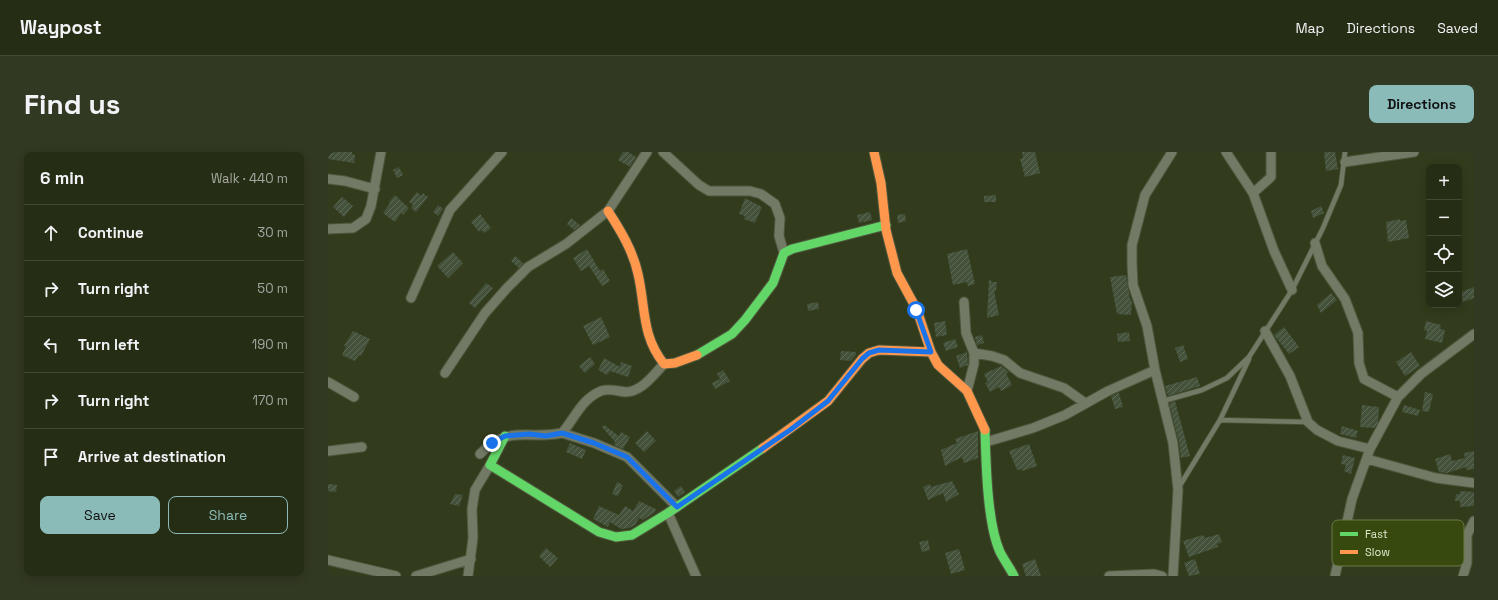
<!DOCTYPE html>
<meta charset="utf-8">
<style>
body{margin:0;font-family:"Space Grotesk",sans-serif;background:#323922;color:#f1f3f6}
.controls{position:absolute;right:12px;top:12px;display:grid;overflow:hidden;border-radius:8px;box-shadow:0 2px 10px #0003}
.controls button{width:36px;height:36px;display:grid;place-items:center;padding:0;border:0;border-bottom:1px solid #424934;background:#262d15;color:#f1f3f6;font:20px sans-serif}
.stop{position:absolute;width:12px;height:12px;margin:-9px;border:3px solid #1a73e8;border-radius:50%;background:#fff}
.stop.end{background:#1a73e8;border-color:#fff;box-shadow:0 1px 4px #0008}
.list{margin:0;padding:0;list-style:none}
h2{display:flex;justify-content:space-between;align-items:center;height:52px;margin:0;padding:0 16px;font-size:17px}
h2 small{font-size:13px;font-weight:400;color:#a4a8a0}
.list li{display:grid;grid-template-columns:26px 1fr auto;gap:12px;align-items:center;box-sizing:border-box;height:56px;padding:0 16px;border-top:1px solid #424934}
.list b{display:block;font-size:15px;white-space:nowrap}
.list em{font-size:13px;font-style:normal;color:#a4a8a0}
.actions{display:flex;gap:8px;padding:12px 16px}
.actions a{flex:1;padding:9px 0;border:1px solid #8bbbb9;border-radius:8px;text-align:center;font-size:14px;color:#8bbbb9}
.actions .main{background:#8bbbb9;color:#111}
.icon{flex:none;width:22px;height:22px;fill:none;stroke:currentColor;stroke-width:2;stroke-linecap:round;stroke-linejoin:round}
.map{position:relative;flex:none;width:1146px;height:424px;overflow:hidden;border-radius:8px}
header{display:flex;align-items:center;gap:24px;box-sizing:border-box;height:56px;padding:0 20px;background:#262d15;border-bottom:1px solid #424934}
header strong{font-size:19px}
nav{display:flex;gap:22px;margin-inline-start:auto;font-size:14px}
.intro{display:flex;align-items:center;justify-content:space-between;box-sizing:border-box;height:96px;padding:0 24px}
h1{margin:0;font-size:28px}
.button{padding:10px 18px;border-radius:8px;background:#8bbbb9;color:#111;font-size:14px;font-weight:700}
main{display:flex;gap:24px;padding:0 24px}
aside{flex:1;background:#262d15;border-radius:8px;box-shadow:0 2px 10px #0003}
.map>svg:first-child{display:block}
.building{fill:url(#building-hatch)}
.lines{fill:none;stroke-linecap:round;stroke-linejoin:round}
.lane-casing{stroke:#4e573d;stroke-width:6}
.street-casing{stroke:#4e573d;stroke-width:11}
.fast-casing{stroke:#4e573d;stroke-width:11}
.slow-casing{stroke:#4e573d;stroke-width:11}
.lane{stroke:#727964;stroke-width:4.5}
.street{stroke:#727964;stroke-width:9}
.fast{stroke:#63d668;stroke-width:9}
.slow{stroke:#ff974d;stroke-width:9}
.route{stroke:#1a73e8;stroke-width:5}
.key{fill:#37490f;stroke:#697a48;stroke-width:1}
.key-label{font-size:11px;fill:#dfebcd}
</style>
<header>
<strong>Waypost</strong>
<nav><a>Map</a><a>Directions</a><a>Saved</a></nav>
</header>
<div class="intro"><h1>Find us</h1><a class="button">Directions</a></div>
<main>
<aside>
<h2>6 min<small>Walk · 440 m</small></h2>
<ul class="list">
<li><svg class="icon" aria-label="ahead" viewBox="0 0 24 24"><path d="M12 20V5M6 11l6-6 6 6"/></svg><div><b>Continue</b></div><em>30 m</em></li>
<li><svg class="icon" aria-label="right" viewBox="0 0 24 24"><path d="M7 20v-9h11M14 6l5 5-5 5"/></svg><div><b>Turn right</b></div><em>50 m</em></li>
<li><svg class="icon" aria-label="left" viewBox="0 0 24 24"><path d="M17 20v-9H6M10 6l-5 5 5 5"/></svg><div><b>Turn left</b></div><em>190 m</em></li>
<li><svg class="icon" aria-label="right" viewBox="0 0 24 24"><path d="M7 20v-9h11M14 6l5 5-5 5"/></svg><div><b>Turn right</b></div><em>170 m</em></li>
<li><svg class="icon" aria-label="arrive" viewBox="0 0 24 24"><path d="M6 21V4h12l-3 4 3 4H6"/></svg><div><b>Arrive at destination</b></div></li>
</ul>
<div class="actions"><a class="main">Save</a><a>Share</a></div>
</aside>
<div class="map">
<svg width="1146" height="424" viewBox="0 0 1146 424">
<defs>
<pattern id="building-hatch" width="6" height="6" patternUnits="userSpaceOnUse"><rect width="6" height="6" fill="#44513b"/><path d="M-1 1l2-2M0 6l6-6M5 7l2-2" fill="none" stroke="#5f6a56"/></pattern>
</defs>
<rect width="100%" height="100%" fill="#323c1c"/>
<!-- building -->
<path class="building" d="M0 0H24V2L27 3 26 11 0 7Z
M295 0H300L308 5 302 15 290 8Z
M694 0H707L712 21 697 25 692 7 695 6Z
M996 0H1007L1010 17 998 19Z
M71 15 75 23 69 26 65 18Z
M89 40 93 44 95 41 100 45 88 60 83 56 85 53 81 50Z
M67 43 81 56 75 63 73 61 67 70 55 61 62 51 61 50Z
M668 43V50H656V44Z
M14 45 25 54 16 65 5 55Z
M417 46 434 55 427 71 416 67 417 64 411 62Z
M110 53 115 57 110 64 105 60Z
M993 54 996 61 985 66 983 59Z
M542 60 544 68 531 71 529 63Z
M152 62 163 76 157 81 153 78 151 80 143 70Z
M577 62 578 69 570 71 569 63Z
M243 66 252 73 246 78 239 72Z
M1072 67V69L1078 68 1081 86 1060 90 1058 70Z
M259 97 272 119 275 117 282 129 274 134 261 114 253 119 245 106Z
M639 97 647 132 640 134 639 130 625 133 619 102Z
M125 100 135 111 120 126 109 114Z
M187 104 195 111 191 116 183 109Z
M798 123 802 147 804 149 803 163 789 162 782 125Z
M661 128H663V130H669L668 139H666L671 163 659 166Z
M158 131 165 136 147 156 141 151Z
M1146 135V146L1135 150 1131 141Z
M1003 141 1009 148 993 161 989 153Z
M490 150 491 157 480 159 479 152Z
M273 165 282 185 265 193 255 174Z
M617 169 619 183 608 185 606 171Z
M1098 169 1113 173 1112 177 1117 178 1114 191 1097 187 1099 179 1096 178Z
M956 175 971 195 961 202 946 183Z
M25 179 42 187 33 204 31 203 27 209 14 203 18 195 16 194Z
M801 180 802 189 790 190 789 182Z
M654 183 656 191 649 193 647 185Z
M627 187 630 195 618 199 615 191Z
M855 193 860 207 852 210 847 196Z
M513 199 528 200V203L523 209 512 208Z
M639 200 640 213 632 216 628 204Z
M1083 200 1092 214 1077 224 1068 210Z
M262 205 267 212 257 221 251 214Z
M276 206 292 215 293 210 304 214 300 225 282 219 279 223 270 218Z
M673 214 681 220 678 221 684 233 673 239 671 235 662 240 657 231 660 230 656 222Z
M395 218 402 229 387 237 384 231 392 227 389 222Z
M869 225 872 234 840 244 837 234Z
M1097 240 1105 242 1101 260 1094 259Z
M791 241 795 255 787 257 783 244Z
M847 249 862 304 853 306 851 290 841 251Z
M1034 253 1051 255 1050 270 1047 276 1032 275Z
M1076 253 1092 258 1090 264 1074 260Z
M276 273 291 284 293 280 302 285 295 297 286 293 287 290 274 275Z
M1014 274 1030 279 1028 286 1012 282Z
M319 279 328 289 316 300 307 291Z
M650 279V306L636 311 634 305 617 314 613 298 629 291 627 287Z
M242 291 258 298 254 307 238 300Z
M701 292 709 314 694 319 693 317 689 318 681 299Z
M1146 299V317L1138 318V315L1119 321 1111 320 1107 307 1122 302 1124 309 1137 306 1136 301Z
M1015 303 1027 306 1023 322 1016 319 1018 313 1013 312Z
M624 329 631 342 618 350 615 341 600 348 595 335 602 332 603 335Z
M289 330 295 333 290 344 284 342Z
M0 332 9 333 8 340 0 339Z
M353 334 357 340 350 345 346 339Z
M1132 339 1146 340V354L1132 355V349H1127L1128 342H1132Z
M127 342 135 343 131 354 122 352Z
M311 349 328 357 327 360 315 368 311 366 307 373 301 376 293 377 282 370 280 375 265 367 271 354 291 363 297 354 305 359Z
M891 382 894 390 889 392 890 395 861 405 855 389 875 383 877 386Z
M600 388 602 398 594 400 591 390Z
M218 396 230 406 222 415 211 404Z
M631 397 637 418 623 422 617 401Z
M707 407 713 424H698L694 412Z
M867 407 872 422 861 424 856 411Z"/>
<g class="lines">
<defs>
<path id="lane" d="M835 249 874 238 899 226 921 205 964 138 995 76 1013 33 1017 0
M892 268 980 270
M851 335 892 268 921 207"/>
<path id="street" d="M335 0 371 33 381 39H422L433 42 447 52 452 66 451 84 456 101
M844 0 817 43 804 93V111L805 133 819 174 827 218 845 291 850 338 845 424
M898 0 925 41 946 99 964 138
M1017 10 1086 0
M0 27 17 29 47 37
M925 41 943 25V0
M0 77 25 76 38 67 43 54 53 0
M987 91 994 114 1017 147 1030 181 1031 211 1036 227 1070 245
M83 146 122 58 174 0
M636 150 638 181 646 201V212L639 239
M937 179 962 224 980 270 989 278 1010 289 1042 297
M646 201 664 204 676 208 692 221 736 236 757 251
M117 221 157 161 179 136 200 115 238 92 280 59 319 0
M0 230 26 245
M234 281 266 291 299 305 349 355
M658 290 705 276 737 263 780 239 827 218
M0 299 34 295
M152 302C181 272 199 288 234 281 246 268 253 247 273 239 281 236 289 239 297 240 314 240 325 223 336 212
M1039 307 1108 326 1146 331
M340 361 368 424
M0 408 68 424
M88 424 143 407
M140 424 145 386 144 357 147 338 162 313
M781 424 826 422 834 424
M1007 424 1024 347 1042 297 1070 245 1093 222 1146 182
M1135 424 1139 411V383L1146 369"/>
<path id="fast" d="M369 203 404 182 417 168 445 131 456 101 464 97 558 73
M657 278C658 311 659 371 672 400 676 408 682 416 686 424
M177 284 162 313 271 380 288 385 304 383 340 361 435 296"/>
<path id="slow" d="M546 0 553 31 558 78 569 121 589 158 603 200 610 213 639 239 657 278
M280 59C293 79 305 99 310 122 318 156 313 183 336 212L347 211 369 203
M435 296 500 249 534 207 541 201 551 198 603 200"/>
</defs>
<!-- lane casing -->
<use href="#lane" class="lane-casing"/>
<!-- street casing -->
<use href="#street" class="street-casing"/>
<!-- fast casing -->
<use href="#fast" class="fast-casing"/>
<!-- slow casing -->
<use href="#slow" class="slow-casing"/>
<!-- lane -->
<use href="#lane" class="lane"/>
<!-- street -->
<use href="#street" class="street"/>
<!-- fast -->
<use href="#fast" class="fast"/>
<!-- slow -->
<use href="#slow" class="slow"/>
</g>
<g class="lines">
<!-- route -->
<path class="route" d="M164 291 177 284 201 282 218 284 234 281 266 291 299 305 349 355 462 278 500 249 534 207 541 201 551 198 603 200 588 158"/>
</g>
<!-- legend -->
<rect x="1004" y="368" width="132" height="46" rx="6" class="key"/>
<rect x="1012" y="380" width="18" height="4" fill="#63d668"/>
<rect x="1012" y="398" width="18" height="4" fill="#ff974d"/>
<g class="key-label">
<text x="1037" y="386">Fast</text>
<text x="1037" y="404">Slow</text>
</g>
</svg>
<div class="controls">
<button>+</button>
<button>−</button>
<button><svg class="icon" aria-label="locate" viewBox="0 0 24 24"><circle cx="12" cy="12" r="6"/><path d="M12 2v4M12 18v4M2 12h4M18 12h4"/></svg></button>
<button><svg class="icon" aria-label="layers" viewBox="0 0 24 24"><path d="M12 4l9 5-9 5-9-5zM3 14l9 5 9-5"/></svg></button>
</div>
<div class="stop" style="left:588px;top:158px"></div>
<div class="stop end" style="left:164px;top:291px"></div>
</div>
</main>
